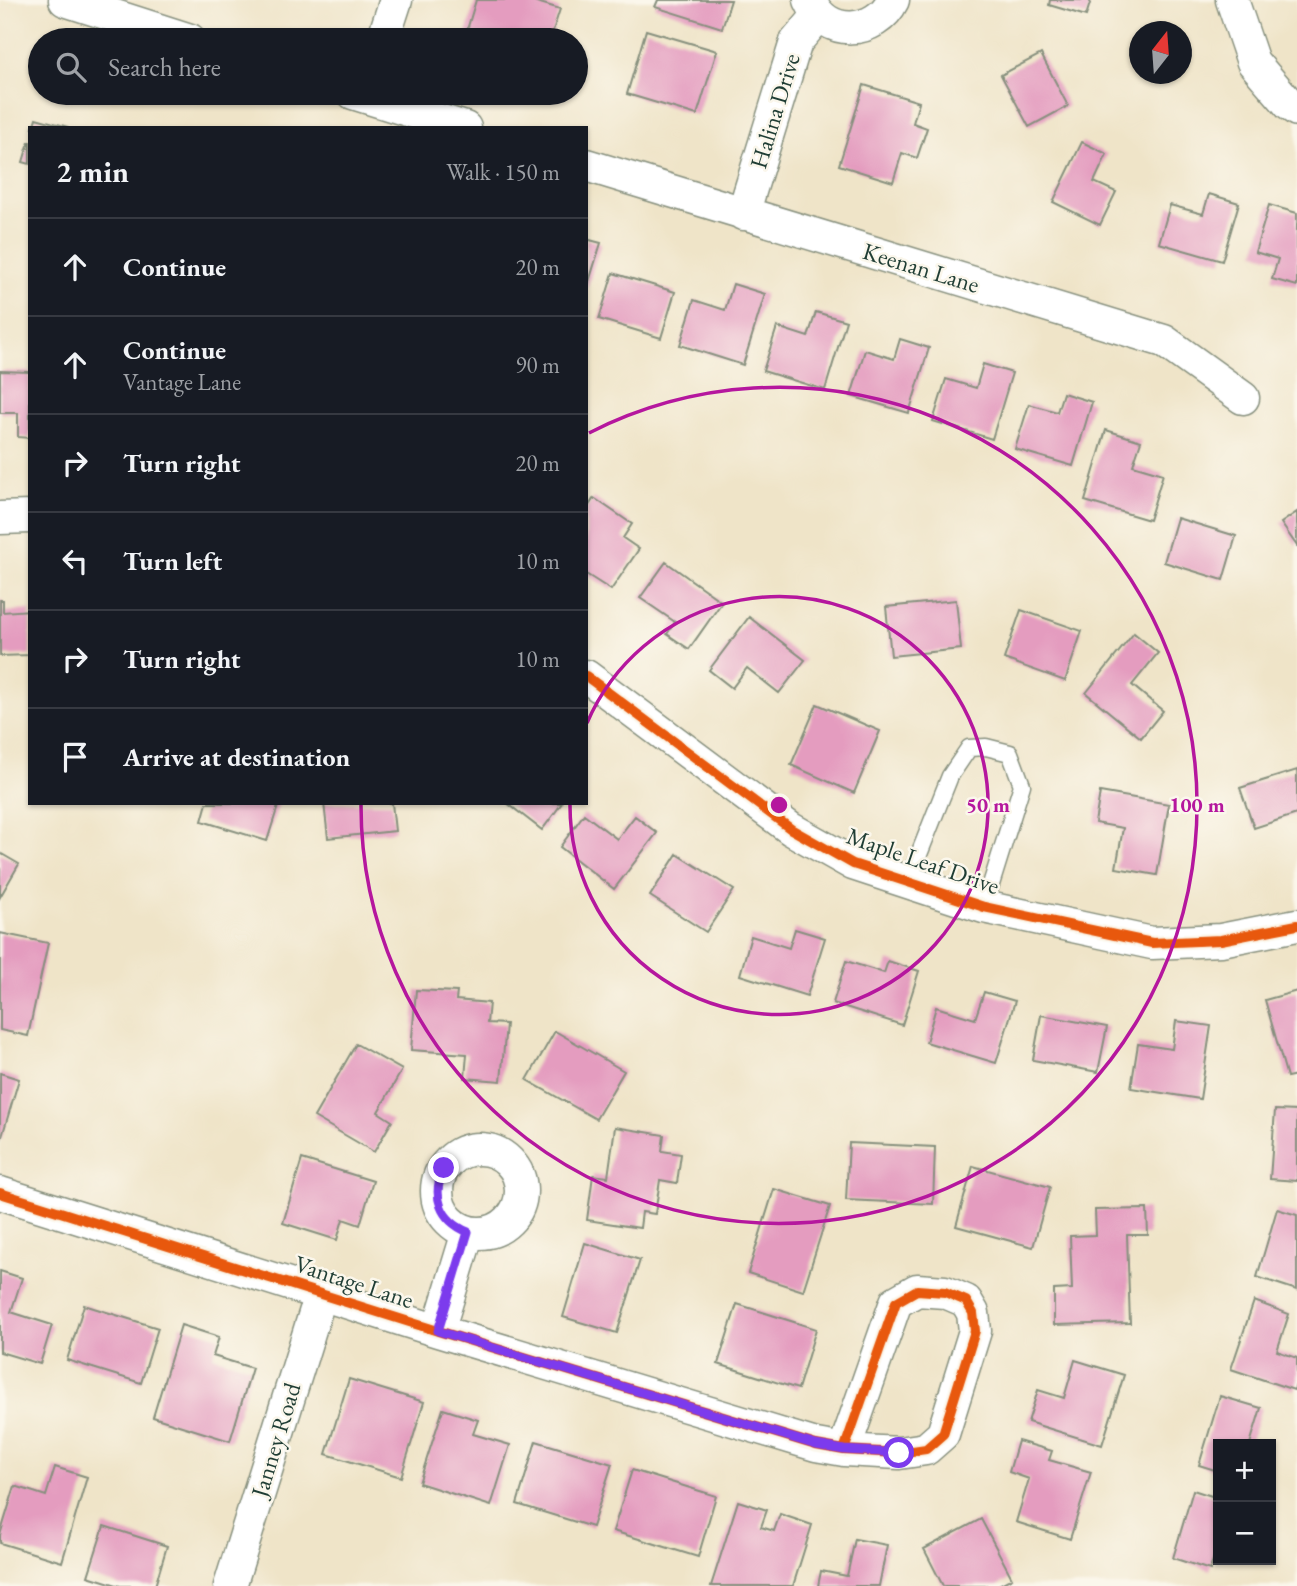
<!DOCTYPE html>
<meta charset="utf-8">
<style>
body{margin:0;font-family:"EB Garamond",serif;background:#20242c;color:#f1f3f6}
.controls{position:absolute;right:21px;bottom:21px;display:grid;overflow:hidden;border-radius:0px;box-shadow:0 2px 5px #0004}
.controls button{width:63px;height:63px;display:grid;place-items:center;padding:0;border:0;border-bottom:2px solid #363941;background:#171b24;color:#f1f3f6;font:35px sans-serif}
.compass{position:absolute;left:1129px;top:21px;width:63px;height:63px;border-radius:50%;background:#171b24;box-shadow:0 2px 5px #0004;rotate:17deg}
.stop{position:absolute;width:21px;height:21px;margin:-16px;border:5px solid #7c3aed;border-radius:50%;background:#fff}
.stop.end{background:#7c3aed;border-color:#fff;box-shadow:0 2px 7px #0008}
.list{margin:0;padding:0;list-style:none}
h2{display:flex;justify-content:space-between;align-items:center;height:91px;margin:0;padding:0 28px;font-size:30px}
h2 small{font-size:23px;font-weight:400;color:#9ea1a6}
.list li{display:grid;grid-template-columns:46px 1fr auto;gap:21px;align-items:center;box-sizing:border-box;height:98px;padding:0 28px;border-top:2px solid #363941}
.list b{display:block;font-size:26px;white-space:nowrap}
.list p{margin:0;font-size:23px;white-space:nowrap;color:#9ea1a6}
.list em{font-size:23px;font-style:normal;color:#9ea1a6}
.icon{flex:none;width:38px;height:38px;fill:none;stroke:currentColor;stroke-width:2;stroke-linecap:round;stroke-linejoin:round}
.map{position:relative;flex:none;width:1297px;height:1586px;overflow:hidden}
.search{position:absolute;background:#171b24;box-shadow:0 2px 5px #0004;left:28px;top:28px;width:560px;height:77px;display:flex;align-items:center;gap:18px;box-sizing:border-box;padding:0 24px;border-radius:38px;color:#9ea1a6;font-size:26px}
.panel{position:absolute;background:#171b24;box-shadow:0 2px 5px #0004;left:28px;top:126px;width:560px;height:679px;border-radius:0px}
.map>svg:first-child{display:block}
.building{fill:#e49cbf}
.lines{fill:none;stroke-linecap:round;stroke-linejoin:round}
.lane-casing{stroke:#87907e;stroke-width:19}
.street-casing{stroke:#87907e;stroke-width:35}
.lane{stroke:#fff;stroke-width:16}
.street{stroke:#fff;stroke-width:32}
.cycleway-casing{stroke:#fbf7ec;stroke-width:15}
.cycleway{stroke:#e8590c;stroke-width:10}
.route{stroke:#7c3aed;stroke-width:9}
.ring{fill:none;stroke:#b5179e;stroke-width:3.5}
.labels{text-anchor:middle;stroke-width:5;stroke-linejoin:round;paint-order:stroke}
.street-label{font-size:24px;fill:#1f3d34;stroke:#fbf7ec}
.centre{fill:#b5179e;stroke:#fbf7ec;stroke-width:3.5}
.ring-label{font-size:21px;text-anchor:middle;font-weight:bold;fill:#b5179e;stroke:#fbf7ec;stroke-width:5;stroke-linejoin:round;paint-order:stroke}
</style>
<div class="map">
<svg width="1297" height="1586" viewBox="0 0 1297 1586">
<rect width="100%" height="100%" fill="#fbf7ec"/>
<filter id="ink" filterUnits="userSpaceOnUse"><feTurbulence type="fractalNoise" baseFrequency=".0143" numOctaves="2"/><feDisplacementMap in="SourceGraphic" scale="14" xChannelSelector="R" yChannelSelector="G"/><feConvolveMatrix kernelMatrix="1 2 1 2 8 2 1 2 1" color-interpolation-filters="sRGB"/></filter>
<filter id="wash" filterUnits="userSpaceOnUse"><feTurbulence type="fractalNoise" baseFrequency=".00686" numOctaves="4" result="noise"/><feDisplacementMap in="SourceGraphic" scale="28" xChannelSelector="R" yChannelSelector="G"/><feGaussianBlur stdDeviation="1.57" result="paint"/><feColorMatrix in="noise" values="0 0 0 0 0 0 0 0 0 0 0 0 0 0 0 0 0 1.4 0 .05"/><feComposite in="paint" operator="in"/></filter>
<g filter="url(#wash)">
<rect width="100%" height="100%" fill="#efe4c8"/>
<g id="blocks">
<!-- building -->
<path class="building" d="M476 0H530L560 9 550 40H464Z
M658 0H731L722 28 655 7Z
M1050 0H1091L1086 16 1049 5Z
M646 30 717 51 697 115 627 94Z
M1041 54 1068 106 1029 127 1001 75Z
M864 85 919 102 913 123 927 128 917 158 902 153 893 182 839 165Z
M36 118 68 127V128H33Z
M29 142H30V164L23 162Z
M1082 142 1107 154 1094 182 1116 192 1100 225 1053 202Z
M1209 194 1239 203 1222 261 1159 243 1170 205 1203 214Z
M1269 205 1297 213V286L1272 279 1278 259 1255 252Z
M586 239 601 243 587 288H586Z
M613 273 675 292 661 338 599 319Z
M733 284 765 294 743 365 680 345 694 300 725 310Z
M816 312 846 321 825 390 763 371 777 327 808 337Z
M900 339 929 348 909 413 851 396 865 350 894 359Z
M983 364 1012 373 992 439 933 421 946 379 976 388Z
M0 371 30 372V438L18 437V413H0Z
M1063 393 1092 402 1073 466 1015 449 1029 404 1057 412Z
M1106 430 1141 441 1133 465 1163 474 1149 520 1085 501Z
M594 498 632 524 623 538 639 549 611 590 586 574V510Z
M1297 512V546L1281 523Z
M1177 518 1236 536 1223 580 1164 562Z
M666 562 722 602 689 649 667 634 675 622 640 598Z
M0 600H3V612L30 610V655L0 656Z
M956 600 961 649 891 656 886 607Z
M1021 610 1082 631 1065 681 1004 659Z
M749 617 805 660 779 693 747 668 732 688 709 670Z
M1134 633 1158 653 1132 685 1163 711 1141 738 1086 693Z
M817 704 880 731 854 793 791 765Z
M1297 770V814L1254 828 1240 788Z
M1100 792 1169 804 1157 875 1116 868 1123 828 1095 823Z
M207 803H279L267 841 202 821Z
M324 803H392L395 831 328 838Z
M507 803H562L542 830Z
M584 814 617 839 635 816 657 833 614 889 560 847Z
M0 853 19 864 0 897Z
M677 854 734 890 706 932 650 896Z
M795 929 825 938 807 996 740 975 751 936 789 948Z
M0 933 48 943 28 1036 0 1030Z
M846 961 884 973 888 961 919 971 902 1025 833 1003Z
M416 990 457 992 456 1000 489 1003 487 1023 506 1024 501 1081 465 1078 467 1054 411 1050Z
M1297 991V1075L1287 1077 1265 1000Z
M984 992 1015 1001 996 1063 926 1042 936 1007 975 1019Z
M1041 1015 1107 1027 1098 1072 1033 1060Z
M1176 1021 1211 1026 1200 1099 1131 1088 1138 1044 1172 1049Z
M555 1031 624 1071 596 1119 527 1080Z
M356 1044 402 1070 378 1112 392 1121 374 1152 314 1117Z
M0 1073 19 1079 1 1140H0Z
M1275 1110 1297 1111V1181L1270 1179Z
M615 1127 664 1135 662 1151 681 1154 677 1183 660 1180 655 1214 642 1212 640 1228 587 1220 593 1175 608 1177Z
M849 1143 935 1147 933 1204 846 1200Z
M302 1159 373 1181 360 1225 343 1219 337 1240 283 1223Z
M973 1166 1050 1187 1033 1247 956 1226Z
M774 1189 830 1206 803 1291 748 1273Z
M1147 1209 1148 1235H1127L1130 1323 1054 1325V1290L1072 1289 1070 1236 1096 1235 1095 1210Z
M1277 1209 1297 1215V1290L1257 1277Z
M585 1243 640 1260 617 1333 563 1317Z
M0 1271 22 1278 11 1312 52 1325 40 1364 0 1352Z
M1254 1301 1289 1314 1277 1351 1297 1358V1382L1294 1390 1231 1369Z
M737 1304 816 1329 798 1389 718 1364Z
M84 1305 158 1328 141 1383 67 1360Z
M181 1325 219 1337 213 1356 252 1368 230 1441 153 1417Z
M1075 1360 1124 1375 1102 1445 1028 1422 1038 1390 1064 1398Z
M349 1379 424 1402 401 1477 326 1454Z
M1220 1396 1261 1408 1250 1444H1218V1471L1199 1465Z
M443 1409 478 1420 473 1434 510 1445 491 1506 419 1483Z
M536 1441 612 1464 592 1527 517 1504Z
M1018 1441 1052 1451 1049 1460 1091 1472 1070 1539 1016 1522 1029 1479 1009 1472Z
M55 1467 87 1477 62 1562 0 1543V1535L15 1486 46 1496Z
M632 1470 716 1496 698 1557 613 1531Z
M1193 1490 1218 1498V1543L1210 1570 1173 1558Z
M738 1501 767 1510 761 1527 774 1531 780 1514 812 1525 793 1586H711Z
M981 1519 1012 1578 997 1586H943L924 1549Z
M104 1526 167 1546 155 1586H120L88 1576Z
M855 1539 887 1545 879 1586H818L821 1571 847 1576Z"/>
</g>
</g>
<g filter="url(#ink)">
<use href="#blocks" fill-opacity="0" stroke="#87907e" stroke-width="2"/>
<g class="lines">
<defs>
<path id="lane" d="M908 882 950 776 969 748 986 747 1010 753 1022 785 984 907"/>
<path id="street" d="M65 0 190 40
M810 0C826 38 876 35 893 0
M1232 0 1253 62 1290 105 1297 110
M383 40 396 0
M353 93 465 128
M586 165 1164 341 1243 398
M743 214 796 42 819 15
M0 518 30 517
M586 676 791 829 853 864 984 907 1152 943 1221 940 1297 925
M437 1191a42 42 0 1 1 84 0a42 42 0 1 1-84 0Z
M0 1193 438 1331 816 1445 844 1450 899 1453 926 1449 943 1434 975 1331 973 1313 966 1301 945 1292 917 1290 896 1302 844 1450
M438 1331 468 1232
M230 1586 321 1294"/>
</defs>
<!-- lane casing -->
<use href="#lane" class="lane-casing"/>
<!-- street casing -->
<use href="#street" class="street-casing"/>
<!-- lane -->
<use href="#lane" class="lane"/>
<!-- street -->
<use href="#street" class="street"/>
<defs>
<path id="cycleway" d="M586 676 791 829 853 864 984 907 1152 943 1221 940 1297 925
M0 1193 438 1331 816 1445 844 1450 899 1453 926 1449 943 1434 975 1331 973 1313 966 1301 945 1292 917 1290 896 1302 844 1450"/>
</defs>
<!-- cycleway casing -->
<use href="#cycleway" class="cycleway-casing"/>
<!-- cycleway -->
<use href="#cycleway" class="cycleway"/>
</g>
</g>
<g class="lines" filter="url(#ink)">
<!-- route -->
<path class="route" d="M444 1168C431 1196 440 1220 468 1232L438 1331 816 1445 844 1450 899 1453"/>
</g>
<!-- distance rings -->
<g class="ring">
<path d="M587 723A209 209 0 1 1 570 805"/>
<path d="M589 433A418 418 0 1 1 361 805"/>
</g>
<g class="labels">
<!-- street labels -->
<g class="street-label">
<text transform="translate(775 111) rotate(-73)" y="8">Halina Drive</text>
<text transform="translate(921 268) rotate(17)" y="8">Keenan Lane</text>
<text transform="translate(923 861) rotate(19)" y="8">Maple Leaf Drive</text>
<text transform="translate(354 1282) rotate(18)" y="8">Vantage Lane</text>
<text transform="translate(276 1440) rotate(-73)" y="8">Janney Road</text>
</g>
</g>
<circle cx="779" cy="805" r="10" class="centre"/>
<g class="ring-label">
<text x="988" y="812">50 m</text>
<text x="1197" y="812">100 m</text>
</g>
</svg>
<div class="controls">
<button>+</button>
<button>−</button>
</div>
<svg class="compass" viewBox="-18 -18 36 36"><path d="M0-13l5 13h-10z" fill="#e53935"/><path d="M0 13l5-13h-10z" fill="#9ea1a6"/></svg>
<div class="stop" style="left:899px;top:1453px"></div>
<div class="stop end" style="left:444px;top:1168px"></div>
<div class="search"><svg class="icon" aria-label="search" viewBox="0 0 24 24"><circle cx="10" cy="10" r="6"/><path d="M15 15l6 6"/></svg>Search here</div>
<section class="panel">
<h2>2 min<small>Walk · 150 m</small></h2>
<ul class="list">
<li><svg class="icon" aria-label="ahead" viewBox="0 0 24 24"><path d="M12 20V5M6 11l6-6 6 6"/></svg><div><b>Continue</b></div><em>20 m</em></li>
<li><svg class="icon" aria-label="ahead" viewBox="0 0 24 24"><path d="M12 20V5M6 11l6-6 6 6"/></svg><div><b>Continue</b><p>Vantage Lane</p></div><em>90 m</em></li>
<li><svg class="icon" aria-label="right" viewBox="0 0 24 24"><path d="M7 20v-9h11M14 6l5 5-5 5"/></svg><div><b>Turn right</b></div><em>20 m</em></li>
<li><svg class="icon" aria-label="left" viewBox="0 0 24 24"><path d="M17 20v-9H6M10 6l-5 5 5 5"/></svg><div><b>Turn left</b></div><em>10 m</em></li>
<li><svg class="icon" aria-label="right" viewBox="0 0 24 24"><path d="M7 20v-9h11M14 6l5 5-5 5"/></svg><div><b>Turn right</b></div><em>10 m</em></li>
<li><svg class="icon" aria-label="arrive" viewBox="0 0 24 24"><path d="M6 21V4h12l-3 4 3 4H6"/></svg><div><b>Arrive at destination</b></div></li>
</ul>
</section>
</div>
